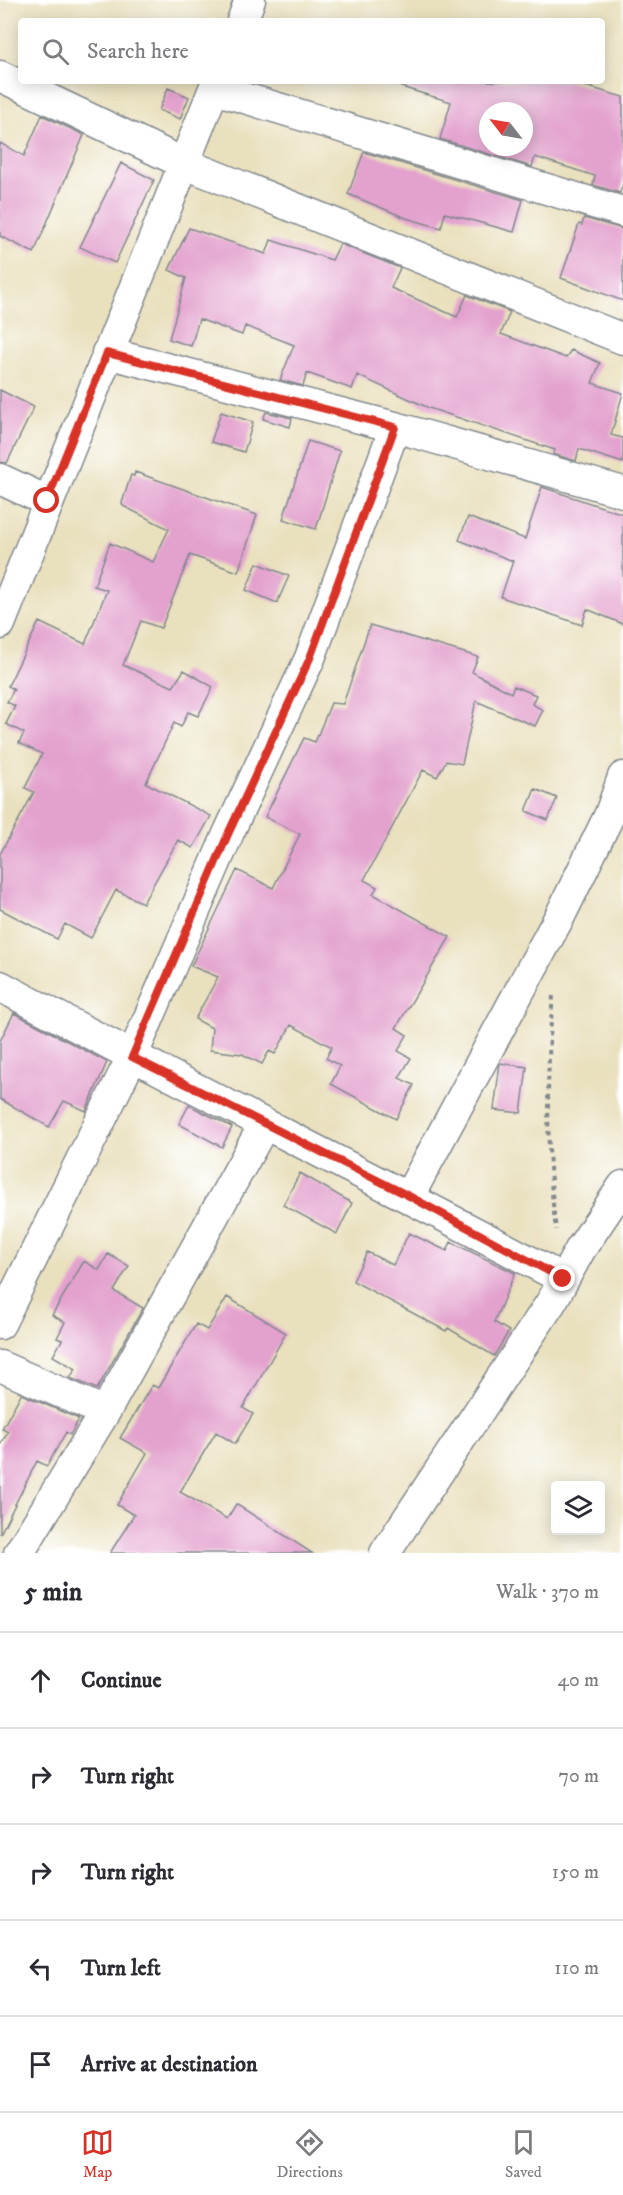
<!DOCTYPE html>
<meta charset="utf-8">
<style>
body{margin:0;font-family:"IM FELL DW Pica",serif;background:#f2f2f3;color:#2b2b33}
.controls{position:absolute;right:18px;bottom:18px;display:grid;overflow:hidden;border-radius:6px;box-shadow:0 3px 15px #0003}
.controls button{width:54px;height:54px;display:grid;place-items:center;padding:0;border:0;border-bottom:2px solid #e1e1e2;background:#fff;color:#2b2b33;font:30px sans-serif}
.compass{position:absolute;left:479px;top:102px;width:54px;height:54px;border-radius:50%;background:#fff;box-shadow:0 3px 15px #0003;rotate:301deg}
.stop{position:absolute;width:18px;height:18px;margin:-14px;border:4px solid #d93025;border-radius:50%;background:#fff}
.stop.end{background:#d93025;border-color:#fff;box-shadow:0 2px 6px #0008}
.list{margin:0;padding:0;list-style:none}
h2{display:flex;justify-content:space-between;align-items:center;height:78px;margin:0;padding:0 24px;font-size:26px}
h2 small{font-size:20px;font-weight:400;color:#7c7c81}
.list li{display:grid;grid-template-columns:39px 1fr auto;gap:18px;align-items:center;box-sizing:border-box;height:96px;padding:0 24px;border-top:2px solid #e1e1e2}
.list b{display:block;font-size:22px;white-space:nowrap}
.list em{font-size:20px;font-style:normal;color:#7c7c81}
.icon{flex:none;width:33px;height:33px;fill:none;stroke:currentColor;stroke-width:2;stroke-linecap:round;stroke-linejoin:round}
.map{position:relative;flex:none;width:623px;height:1553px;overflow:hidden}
.search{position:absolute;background:#fff;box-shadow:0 3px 15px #0003;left:18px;right:18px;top:18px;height:66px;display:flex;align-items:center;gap:15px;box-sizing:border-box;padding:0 21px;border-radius:6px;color:#7c7c81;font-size:22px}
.sheet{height:558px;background:#fff}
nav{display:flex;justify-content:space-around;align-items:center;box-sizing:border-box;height:84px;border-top:2px solid #e1e1e2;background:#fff;font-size:16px;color:#7c7c81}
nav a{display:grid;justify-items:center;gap:3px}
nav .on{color:#d93025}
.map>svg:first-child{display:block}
.building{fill:#e3a1ce;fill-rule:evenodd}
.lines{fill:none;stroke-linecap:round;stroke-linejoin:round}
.minor-casing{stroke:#82888e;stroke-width:33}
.path{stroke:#82888e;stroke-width:4;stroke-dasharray:4.5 4.5;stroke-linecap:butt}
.minor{stroke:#fff;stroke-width:30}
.route{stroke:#d93025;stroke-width:8}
</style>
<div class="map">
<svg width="623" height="1553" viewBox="0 0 623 1553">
<rect width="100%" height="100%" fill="#fff"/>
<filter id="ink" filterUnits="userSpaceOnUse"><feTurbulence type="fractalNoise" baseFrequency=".0167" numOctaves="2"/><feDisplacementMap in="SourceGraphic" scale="12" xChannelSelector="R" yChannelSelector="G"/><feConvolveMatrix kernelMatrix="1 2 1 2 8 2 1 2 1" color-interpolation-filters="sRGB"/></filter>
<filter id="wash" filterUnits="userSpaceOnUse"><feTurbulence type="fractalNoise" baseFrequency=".008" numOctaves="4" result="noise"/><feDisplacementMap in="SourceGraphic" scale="24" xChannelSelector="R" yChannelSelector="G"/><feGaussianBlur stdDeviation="1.35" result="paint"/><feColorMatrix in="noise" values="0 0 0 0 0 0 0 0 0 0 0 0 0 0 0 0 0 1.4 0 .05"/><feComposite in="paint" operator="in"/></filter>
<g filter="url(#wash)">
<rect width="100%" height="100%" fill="#e9e0bd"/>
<g id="blocks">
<!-- building -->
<path class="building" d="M402 81H568L623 97V184L620 193 593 185 595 176 535 157 532 167 440 139 451 102 401 87ZM488 111H524V147H488Z
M168 88 189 97 180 119 159 110Z
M42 115 84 135 34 253 0 236V143L24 156Z
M364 152 523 200 514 232 445 213 441 228 406 218 348 194Z
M121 163 154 180 115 263 80 247Z
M584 218 623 229V301L561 278 579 224 582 225Z
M189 228 266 254 271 240 332 260 340 244 400 268 391 288 457 317 467 295 510 312 501 334 566 358 571 350 600 363 592 383 623 393 611 435 623 438V463L579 449 576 461 553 454 555 450 429 408 357 375 352 389 307 373 303 386 280 380 294 345 245 326 242 335 199 319 191 346 169 339 186 278 169 270Z
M0 390 34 407 7 463 0 462Z
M221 412 253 422 244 452 211 442Z
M266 412 292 418 290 427 263 419Z
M308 441 340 451 316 529 283 519Z
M135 472 257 515 238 572 190 555 161 628 141 621 123 665 173 687 184 670 213 687 198 716 188 712 181 727 174 723 146 783 211 816 193 848 178 840 143 903 116 890 91 938 65 924 57 939 0 909V854L34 792 25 788 42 754 19 743 24 733 6 724 15 706 7 702 14 689 8 686 39 622 85 644 107 590 94 586 110 543 153 562 169 529 123 506 122 503 131 475 134 476Z
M542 487 623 514V624L587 609 582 625 501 597 513 561 459 540 468 517 525 539Z
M257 563 289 576 277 603 246 590Z
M370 625 478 657 472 672 511 693 514 686 536 695 532 704 543 710 535 726 476 701 462 764 446 761 437 777 423 770 364 880 377 887 373 894 450 937 396 1028 407 1035 398 1051 411 1058 399 1078 414 1085 396 1119 331 1084 340 1066 326 1058 332 1047 291 1025 275 1054 269 1051 262 1064 242 1054 210 1050 212 1028 195 1019 218 977 191 966 237 870 273 888 300 834 265 817 304 738 315 742 331 703 343 704Z
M535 789 557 798 548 820 526 811Z
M14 1013 107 1062 86 1111 64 1101 49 1127 0 1099V1041Z
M500 1063 527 1067 521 1113 494 1110Z
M189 1105 232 1127 222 1147 179 1124Z
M300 1173 352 1203 337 1234 283 1205Z
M409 1233 447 1251 451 1242 515 1273 494 1322 509 1331 494 1356 448 1328 446 1331 353 1281 367 1252 393 1265Z
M108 1254 129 1266 114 1291 143 1308 97 1389 70 1378 76 1369 53 1356 62 1340 57 1338 65 1322 52 1315 84 1261 99 1270Z
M227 1297 286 1333 243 1408 253 1414 235 1444 216 1432 180 1492 227 1519 236 1504 312 1553H110L134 1515 117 1505 147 1453 120 1438 152 1385 158 1388 196 1324 207 1330Z
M21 1394 79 1419 70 1435 66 1432 47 1466 37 1461 0 1534V1445L8 1432 2 1429Z"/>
</g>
</g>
<g filter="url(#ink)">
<use href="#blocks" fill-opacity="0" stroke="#82888e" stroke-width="1.5"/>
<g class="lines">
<defs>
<path id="minor" d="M242 21 250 0
M0 76 183 163 623 339
M213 91 228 93 623 212
M107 353 395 427 623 492
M0 479 47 501
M0 624 217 81
M0 986C186 1086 377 1179 563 1279
M409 1196 560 916 610 814 623 777
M0 1324 132 1057 229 832 310 658 395 427
M0 1366 105 1412
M19 1553 105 1412 264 1125
M385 1553 552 1301 580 1250 623 1186"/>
</defs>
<!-- minor casing -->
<use href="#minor" class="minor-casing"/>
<!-- path -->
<path class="path" d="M553 996C546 1075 546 1152 556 1230"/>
<!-- minor -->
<use href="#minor" class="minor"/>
</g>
</g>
<g class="lines" filter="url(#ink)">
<!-- route -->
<path class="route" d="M47 501 107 353 395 427 310 658 229 832 132 1057 409 1196 563 1279"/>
</g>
</svg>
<div class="controls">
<button><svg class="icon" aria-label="layers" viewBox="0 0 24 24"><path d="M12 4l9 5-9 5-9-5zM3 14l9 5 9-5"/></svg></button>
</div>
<svg class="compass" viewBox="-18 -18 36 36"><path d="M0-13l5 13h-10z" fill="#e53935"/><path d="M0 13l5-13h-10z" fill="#7c7c81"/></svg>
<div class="stop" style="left:47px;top:501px"></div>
<div class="stop end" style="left:563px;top:1279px"></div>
<div class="search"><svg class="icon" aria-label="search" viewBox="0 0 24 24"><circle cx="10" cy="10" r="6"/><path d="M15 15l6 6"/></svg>Search here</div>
</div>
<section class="sheet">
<h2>5 min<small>Walk · 370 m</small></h2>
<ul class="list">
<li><svg class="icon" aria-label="ahead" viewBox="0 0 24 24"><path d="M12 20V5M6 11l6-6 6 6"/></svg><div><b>Continue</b></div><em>40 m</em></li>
<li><svg class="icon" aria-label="right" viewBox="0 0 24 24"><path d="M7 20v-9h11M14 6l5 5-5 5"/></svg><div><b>Turn right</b></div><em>70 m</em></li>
<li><svg class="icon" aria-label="right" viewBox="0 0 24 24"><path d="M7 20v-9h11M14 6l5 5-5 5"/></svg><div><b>Turn right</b></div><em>150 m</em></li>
<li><svg class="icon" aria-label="left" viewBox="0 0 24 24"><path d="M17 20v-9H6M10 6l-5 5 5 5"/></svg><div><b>Turn left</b></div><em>110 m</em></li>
<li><svg class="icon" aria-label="arrive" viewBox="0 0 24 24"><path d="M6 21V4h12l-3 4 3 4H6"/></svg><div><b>Arrive at destination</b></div></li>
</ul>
</section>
<nav>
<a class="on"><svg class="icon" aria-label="map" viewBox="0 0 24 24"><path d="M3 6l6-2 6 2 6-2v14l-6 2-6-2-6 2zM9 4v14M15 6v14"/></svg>Map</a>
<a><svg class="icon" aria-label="directions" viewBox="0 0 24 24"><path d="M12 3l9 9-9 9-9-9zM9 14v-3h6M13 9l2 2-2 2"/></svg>Directions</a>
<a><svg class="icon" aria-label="saved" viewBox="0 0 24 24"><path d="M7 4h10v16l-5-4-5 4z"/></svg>Saved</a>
</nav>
